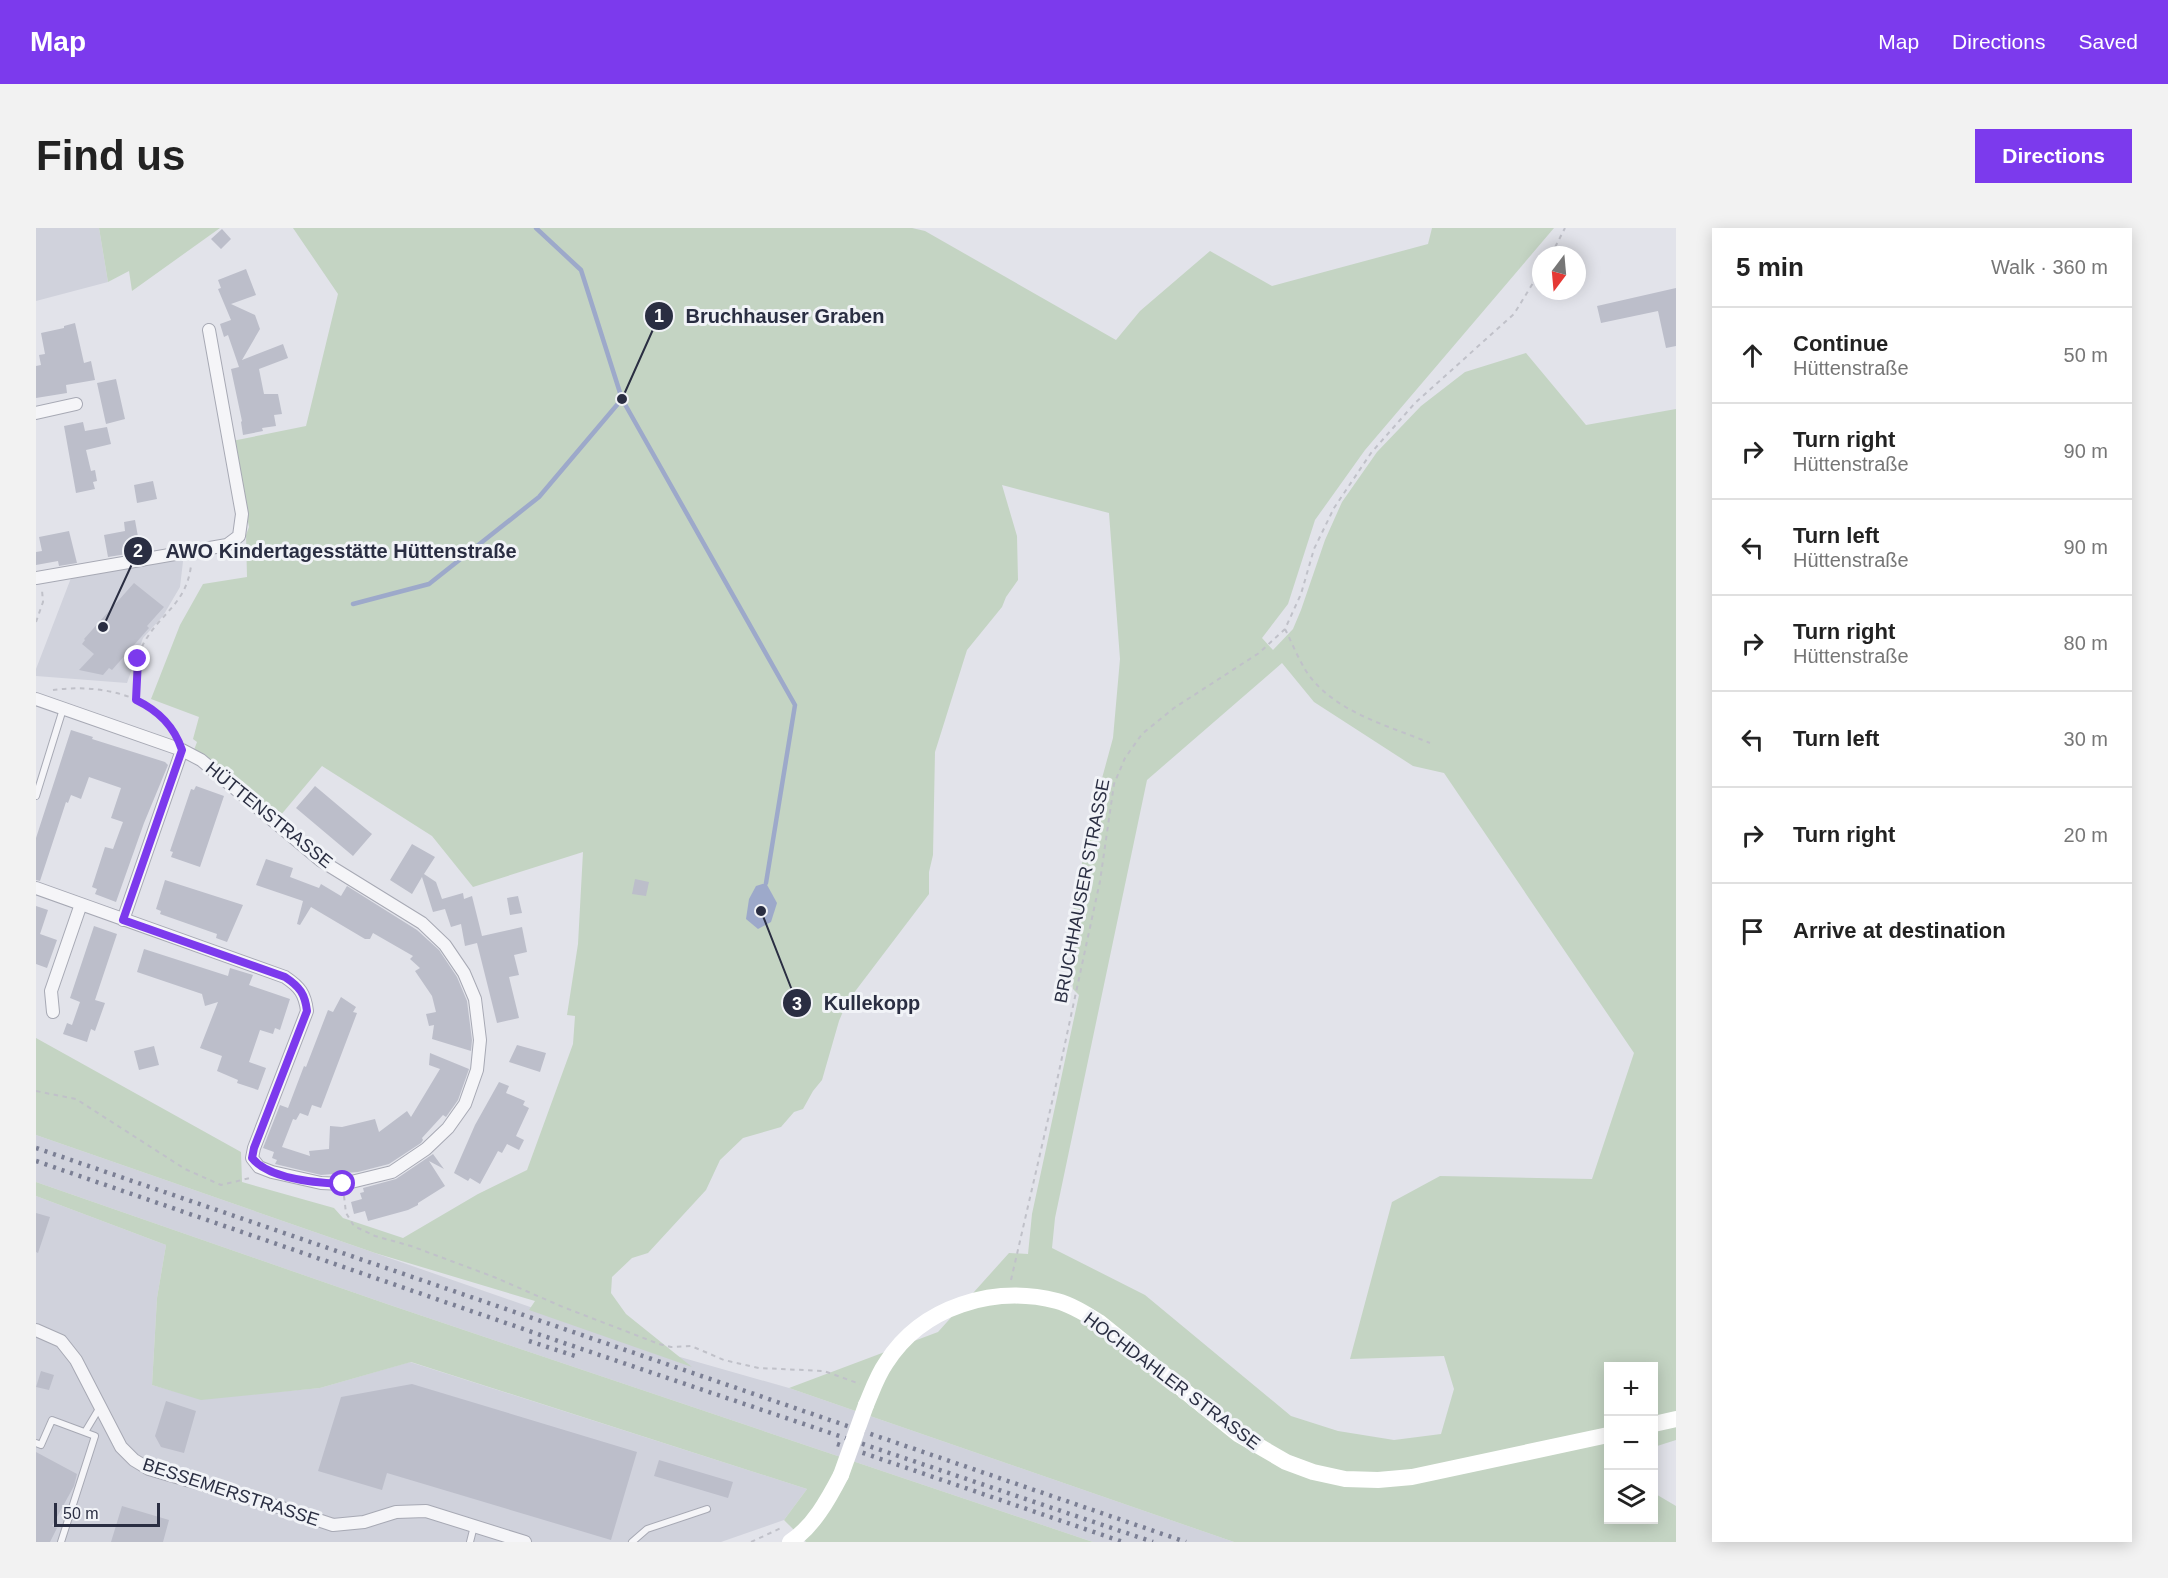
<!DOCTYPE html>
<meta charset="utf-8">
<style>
body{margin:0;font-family:Arial,sans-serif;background:#f2f2f2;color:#222}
.controls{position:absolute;right:18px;bottom:18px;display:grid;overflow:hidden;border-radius:0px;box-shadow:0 3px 15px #0003}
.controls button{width:54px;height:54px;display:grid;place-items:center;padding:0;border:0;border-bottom:2px solid #e0e0e0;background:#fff;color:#222;font:30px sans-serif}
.compass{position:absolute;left:1496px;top:18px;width:54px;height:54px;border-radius:50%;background:#fff;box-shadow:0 3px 15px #0003;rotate:196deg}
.scale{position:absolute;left:18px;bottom:15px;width:106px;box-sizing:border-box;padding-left:6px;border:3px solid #2a2e42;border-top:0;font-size:16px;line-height:21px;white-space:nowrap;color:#2a2e42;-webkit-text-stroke:4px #f1f3f7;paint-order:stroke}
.stop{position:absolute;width:18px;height:18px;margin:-14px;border:4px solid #7c3aed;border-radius:50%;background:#fff}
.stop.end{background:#7c3aed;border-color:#fff;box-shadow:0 2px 6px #0008}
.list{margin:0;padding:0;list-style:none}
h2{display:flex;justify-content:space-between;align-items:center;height:78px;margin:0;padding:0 24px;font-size:26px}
h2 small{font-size:20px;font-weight:400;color:#767676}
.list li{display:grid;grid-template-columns:39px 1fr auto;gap:18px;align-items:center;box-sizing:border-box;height:96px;padding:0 24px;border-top:2px solid #e0e0e0}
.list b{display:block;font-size:22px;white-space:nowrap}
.list p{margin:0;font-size:20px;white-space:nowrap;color:#767676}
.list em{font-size:20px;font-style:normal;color:#767676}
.icon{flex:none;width:33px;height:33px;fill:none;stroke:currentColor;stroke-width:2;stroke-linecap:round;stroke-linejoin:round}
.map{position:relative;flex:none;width:1640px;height:1314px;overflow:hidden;border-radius:0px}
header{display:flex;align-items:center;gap:36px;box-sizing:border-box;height:84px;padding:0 30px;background:#7c3aed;color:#fff}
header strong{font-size:28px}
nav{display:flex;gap:33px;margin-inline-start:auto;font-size:21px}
.intro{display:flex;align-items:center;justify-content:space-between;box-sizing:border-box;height:144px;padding:0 36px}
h1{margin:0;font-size:42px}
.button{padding:15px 27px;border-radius:0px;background:#7c3aed;color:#fff;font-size:21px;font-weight:700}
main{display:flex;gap:36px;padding:0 36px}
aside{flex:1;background:#fff;border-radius:0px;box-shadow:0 3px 15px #0003}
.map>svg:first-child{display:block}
.built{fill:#d0d2dc}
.green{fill:#c4d4c3;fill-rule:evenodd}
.water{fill:#9da9ca}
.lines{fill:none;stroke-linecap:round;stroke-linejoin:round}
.stream{stroke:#9da9ca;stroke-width:4.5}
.building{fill:#bcbeca}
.lane-casing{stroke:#a7a9b4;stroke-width:8}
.street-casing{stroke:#a7a9b4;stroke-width:14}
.path{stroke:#c0c1c9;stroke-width:2;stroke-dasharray:4.5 4.5;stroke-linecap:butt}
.lane{stroke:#f5f5f8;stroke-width:6}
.street{stroke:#f5f5f8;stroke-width:12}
.secondary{stroke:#fff;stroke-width:16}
.rail{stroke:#7b7f94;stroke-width:4.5;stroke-dasharray:3 6;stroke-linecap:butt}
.secondary-bridge{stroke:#fff;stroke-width:16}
.route{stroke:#7c3aed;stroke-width:8}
.labels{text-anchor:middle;stroke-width:6;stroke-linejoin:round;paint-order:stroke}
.street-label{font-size:18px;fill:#2a2e42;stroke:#f1f3f7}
.leader{fill:none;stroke:#2a2e42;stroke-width:2}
.callout-dot{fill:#2a2e42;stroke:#f1f3f7;stroke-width:2}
.mark-label{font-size:18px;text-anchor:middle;font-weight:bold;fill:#fff}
.callout-label{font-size:20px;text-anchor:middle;font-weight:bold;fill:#2a2e42;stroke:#f1f3f7;stroke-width:6;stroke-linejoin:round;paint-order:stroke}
</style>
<header>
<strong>Map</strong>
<nav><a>Map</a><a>Directions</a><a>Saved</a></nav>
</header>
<div class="intro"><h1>Find us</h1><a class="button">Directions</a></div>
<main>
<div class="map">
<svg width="1640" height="1314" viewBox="0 0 1640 1314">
<rect width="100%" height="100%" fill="#e2e3ea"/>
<!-- built -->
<path class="built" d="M0 0H63L72 54 0 73Z
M148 325 144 359 127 388 107 410 91 455 0 448V441L35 350Z
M0 907 609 1119 753 1160 1198 1314H1057L351 1076 0 954Z
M0 968 130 1017 121 1070 116 1157 165 1171 284 1160 374 1134 771 1261 748 1292 685 1314H0Z"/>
<!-- green -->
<path class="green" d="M63 0H184L96 63 93 43 72 54Z
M257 0H876L889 3 1080 112 1104 83 1174 23 1236 58 1392 16 1396 0H1518L1329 222 1279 292 1252 376 1226 410 1237 422 1257 401 1265 382 1289 312 1306 274 1341 224 1385 178 1429 144 1490 125 1550 197 1640 181V1212L1618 1219V1138H1572V1233L1568 1235 1572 1238V1292H1618V1265L1640 1278V1314H1198L753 1160 902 1104 973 1025 992 1026 996 986 1043 767 1037 761 1032 710 1053 598 1077 510 1084 431 1073 285 966 257 981 308 982 352 970 369 966 379 931 422 899 524 897 627 893 644V666L811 774 803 793 786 852 777 863 767 881 758 884 745 899 707 910 684 932 670 962 612 1025 596 1030 576 1049 575 1065 590 1086 656 1139 493 1082 499 1073 339 1025 0 907V810L205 924 206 954 298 980 307 990 367 1010 442 966 491 942 537 816 539 788 531 787 542 716 547 624 437 659 396 608 286 538 244 588 158 522 161 514 157 511 163 489 115 471 144 397 167 356 211 349 210 307 213 299 196 213 270 198 302 66ZM1246 435 1278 474 1377 538 1408 545 1598 825 1556 951 1404 948 1356 974 1314 1131 1408 1128 1418 1161 1405 1206 1358 1212 1302 1203 1255 1188 1109 1067 1016 1020 1019 990 1111 552Z
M0 954 351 1076 1057 1314H770L748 1292 771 1261 375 1134 284 1160 165 1172 116 1157 121 1070 130 1017 0 968Z"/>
<!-- water -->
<path class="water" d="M730 655 741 675 735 694 722 701 710 691 713 671 720 658Z"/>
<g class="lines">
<!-- stream -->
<path class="stream" d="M500 0 545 42 586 171 759 477 730 655
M317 376 393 356 503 269 586 171"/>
</g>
<!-- building -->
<path class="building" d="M186 1 195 11 185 21 175 11Z
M210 41 220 67 195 76 219 87 224 101 206 132 247 116 252 130 223 141 228 166H242L246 186 238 187 240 198 226 200 227 203 207 207 205 194 206 193 195 141 203 139 192 107 188 109 184 96 195 92 182 61 185 60 182 52Z
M1640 60V118L1630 120 1622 83 1565 95 1561 78Z
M39 95 48 135 55 133 59 152 30 157 31 165 0 170V138L5 137 3 127 9 126 5 105 28 100V98Z
M80 151 89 191 70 196 61 155Z
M47 194 49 203 71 199 75 216 50 222 55 243 59 242 61 253 57 254 59 261 40 265 28 198Z
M117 253 121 271 101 275 98 257Z
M99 292 104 320 96 321 97 325 72 329 68 307 89 303 88 294Z
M33 303 41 335 23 338 22 333 0 337V324L6 323 3 309Z
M98 355 128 379 111 398 113 400 76 442 73 440 67 447 43 442 58 426 46 416 49 412 48 411Z
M35 502 57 509 56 511 129 534 132 537 108 595 80 674 59 666 61 661 56 659 69 619 77 621 87 594 75 590 85 560 53 549 45 571 35 567 32 575 30 574 4 653 0 652V610Z
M160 558 188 568 164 639 135 629 137 624 134 623 155 561 158 562Z
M279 558 336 606 317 628 260 580Z
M376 616 399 629 388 646 400 654 406 671 427 665 428 671 436 668 446 708 486 699 491 724 478 727 483 747 473 749 483 790 461 795 441 715 429 718 425 696 415 699 409 681 397 684 386 649 376 666 354 652Z
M230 631 257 640 254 649 283 660 285 656 305 668 311 658 381 702 403 722 421 749 431 773 436 812 435 823 396 811 398 797 393 798 390 786 400 784 396 768 379 743 384 740 374 731 377 728 337 705 334 711H329L275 679 264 697 261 696 267 673 220 657Z
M599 651 613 654 610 668 596 666Z
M129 652 207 677 191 714 180 710 181 706 124 686 125 683 120 681Z
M482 668 486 685 474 687 471 670Z
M0 678 12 682 4 706 21 712 11 740 0 736Z
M58 698 81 706 59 772 69 775 59 803 55 801 51 814 27 806 31 795 36 797 44 774 34 770Z
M108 721 192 748 194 740 217 747 213 757 254 771 244 802 239 800 237 806 224 802 213 834 230 840 222 862 201 855 202 852 181 843 186 828 164 820 182 774 169 778 166 766 101 744Z
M305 769 320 779 317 784 321 785 285 880 276 877 272 888 264 885 260 892 257 891 246 919 274 928 273 923 293 921 294 898 306 899 339 891 343 904 371 883 375 889 404 841 393 837 394 825 433 841 422 872 410 889 407 887 386 910 387 912 385 915 353 936 322 944 285 947 239 936 241 932 236 930 238 924 227 920 244 877 252 880 268 838 270 839 292 782 297 784Z
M481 817 510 825 504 844 473 834Z
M118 818 123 837 103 842 98 823Z
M463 854 473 858 470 865 489 873 487 877 493 880 480 908 488 912 483 922 471 916 466 925 462 923 444 956 434 950 432 953 418 945 439 897Z
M397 926 408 941 393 933 409 958 382 975V977L372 982 332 993 329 983 318 986 315 974 326 971 324 965 328 964 327 960 360 951Z
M0 985 14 989 2 1025 0 1024Z
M5 1143 18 1147 13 1162 0 1159Z
M376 1156 601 1224 575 1312 351 1245 346 1262 282 1243 305 1169Z
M130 1173 160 1183 148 1225 125 1219 119 1208Z
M0 1224 41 1246 38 1258 16 1298 21 1300 14 1314H0Z
M623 1232 697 1254 692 1270 618 1248Z
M86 1278 133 1292 127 1314H75Z"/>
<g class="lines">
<defs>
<path id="lane" d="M0 568 27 481
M49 1204 64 1179
M0 1215 5 1217 16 1192 59 1208 25 1314
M434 1314 438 1298
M596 1314 611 1301 671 1281"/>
<path id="street" d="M0 185 40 176
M0 350 191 317 203 308 206 286 173 102
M0 471 146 522 165 532 284 632 386 695 409 717 428 745 439 771 444 812 441 842 429 876 412 900 390 921 356 944 307 956 285 955 236 944 223 939 216 930 218 920 271 783C269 766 264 759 249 749L0 660
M87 692 146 522
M17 784 15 763 45 676
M0 1102 25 1113 40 1132 85 1219 98 1232 113 1241 243 1279 297 1297 328 1294 360 1284 390 1283 489 1314"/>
</defs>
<!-- lane casing -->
<use href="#lane" class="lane-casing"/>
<!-- street casing -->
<use href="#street" class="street-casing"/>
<!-- path -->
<path class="path" d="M1515 27 1529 0
M0 394 7 374 6 362
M1249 401C1256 415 1262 430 1270 443 1297 484 1351 497 1394 515
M17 462C60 456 116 465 140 506
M100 472C100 452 98 431 109 413 125 385 150 376 155 338
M0 863 40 871 149 941 185 957 214 950
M308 968 310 985 318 998 339 1008 375 1018 458 1049 527 1079 623 1116 635 1119 655 1118 688 1132 723 1140 788 1143 824 1156
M975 1052 1022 848 1064 653 1078 556 1089 530 1106 506 1138 480 1223 425 1249 401 1265 366 1278 321 1298 280 1335 225 1379 175 1478 86 1505 42
M715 1314 745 1300"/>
<!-- lane -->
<use href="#lane" class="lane"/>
<!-- street -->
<use href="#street" class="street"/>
<!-- secondary -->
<path class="secondary" d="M830 1177C836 1163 841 1148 850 1135 886 1078 958 1057 1021 1073 1036 1077 1050 1086 1063 1094L1202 1206 1250 1234 1277 1244 1309 1251 1342 1252 1376 1249 1572 1207
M1618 1196 1640 1191
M754 1314C777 1299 792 1272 805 1247"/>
<!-- rail -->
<path class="rail" d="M0 920 1150 1314
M0 933 528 1115 1117 1314
M493 1113 539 1128
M801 1216 1087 1314"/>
<!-- secondary-bridge -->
<path class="secondary-bridge" d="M805 1247 830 1177"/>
</g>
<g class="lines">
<!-- route -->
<path class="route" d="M102 431 100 472C123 483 138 498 146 522L87 692 249 749C264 759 269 766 271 783L218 920 216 930C233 951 281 955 307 956"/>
</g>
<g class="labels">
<!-- street labels -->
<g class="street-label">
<text transform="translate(233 587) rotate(39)" y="6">HÜTTENSTRASSE</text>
<text transform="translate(1046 663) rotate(-79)" y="6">BRUCHHAUSER STRASSE</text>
<text transform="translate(1136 1153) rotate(37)" y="6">HOCHDAHLER STRASSE</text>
<text transform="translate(195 1264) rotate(18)" y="6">BESSEMERSTRASSE</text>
</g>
</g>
<!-- callouts -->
<path class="leader" d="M586 171L623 88M67 399L102 323M725 683L761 775"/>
<g class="callout-dot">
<circle cx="586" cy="171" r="6"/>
<circle cx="67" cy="399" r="6"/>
<circle cx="725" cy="683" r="6"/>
<circle cx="623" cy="88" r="15"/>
<circle cx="102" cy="323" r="15"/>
<circle cx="761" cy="775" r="15"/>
</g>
<g class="mark-label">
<text x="623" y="94">1</text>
<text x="102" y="329">2</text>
<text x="761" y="782">3</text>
</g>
<g class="callout-label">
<text x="749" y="95">Bruchhauser Graben</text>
<text x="305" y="330">AWO Kindertagesstätte Hüttenstraße</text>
<text x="836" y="782">Kullekopp</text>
</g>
</svg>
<div class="controls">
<button>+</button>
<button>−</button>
<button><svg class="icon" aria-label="layers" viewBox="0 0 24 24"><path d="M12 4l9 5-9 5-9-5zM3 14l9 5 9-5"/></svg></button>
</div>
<svg class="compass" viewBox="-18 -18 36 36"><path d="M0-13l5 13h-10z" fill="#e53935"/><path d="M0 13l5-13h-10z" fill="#767676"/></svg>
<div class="scale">50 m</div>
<div class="stop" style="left:307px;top:956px"></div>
<div class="stop end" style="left:102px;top:431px"></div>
</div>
<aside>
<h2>5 min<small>Walk · 360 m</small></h2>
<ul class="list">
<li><svg class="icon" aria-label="ahead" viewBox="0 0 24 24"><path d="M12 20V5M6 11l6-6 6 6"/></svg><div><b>Continue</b><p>Hüttenstraße</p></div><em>50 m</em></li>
<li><svg class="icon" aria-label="right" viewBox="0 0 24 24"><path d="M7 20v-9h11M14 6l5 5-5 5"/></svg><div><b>Turn right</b><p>Hüttenstraße</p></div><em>90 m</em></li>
<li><svg class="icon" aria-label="left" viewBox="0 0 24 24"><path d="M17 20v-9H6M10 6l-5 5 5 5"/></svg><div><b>Turn left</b><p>Hüttenstraße</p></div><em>90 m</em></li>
<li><svg class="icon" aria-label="right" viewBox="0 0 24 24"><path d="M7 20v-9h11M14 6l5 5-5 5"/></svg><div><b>Turn right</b><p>Hüttenstraße</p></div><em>80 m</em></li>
<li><svg class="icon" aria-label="left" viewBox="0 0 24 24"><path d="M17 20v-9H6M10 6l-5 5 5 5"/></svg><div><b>Turn left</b></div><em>30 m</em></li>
<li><svg class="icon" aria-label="right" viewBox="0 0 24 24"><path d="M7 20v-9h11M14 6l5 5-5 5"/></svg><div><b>Turn right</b></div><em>20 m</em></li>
<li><svg class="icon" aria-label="arrive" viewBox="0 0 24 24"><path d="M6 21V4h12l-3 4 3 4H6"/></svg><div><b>Arrive at destination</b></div></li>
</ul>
</aside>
</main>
